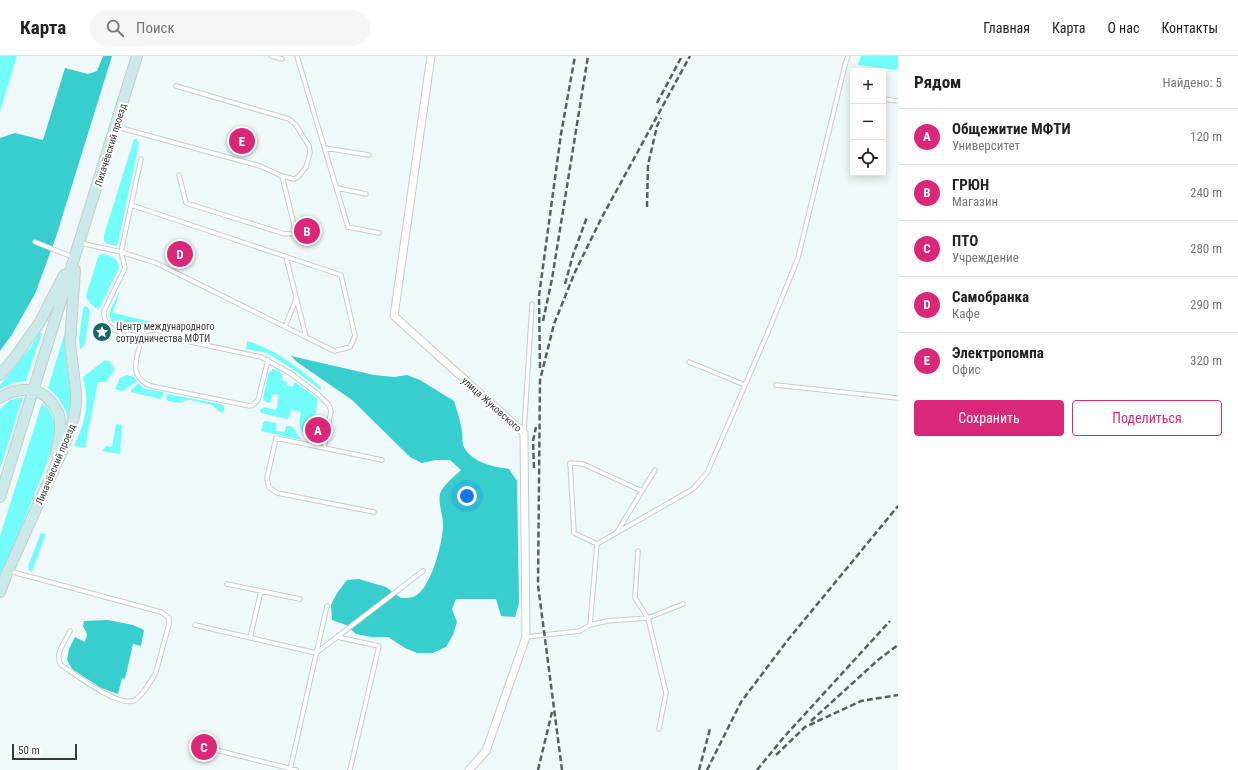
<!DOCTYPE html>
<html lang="ru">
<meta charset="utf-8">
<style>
body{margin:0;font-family:"Roboto Condensed",sans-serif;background:#f6f6f6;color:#222}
.controls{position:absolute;right:12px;top:12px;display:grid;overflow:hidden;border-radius:4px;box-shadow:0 2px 10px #0003}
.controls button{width:36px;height:36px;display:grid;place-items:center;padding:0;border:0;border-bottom:1px solid #e0e0e0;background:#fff;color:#222;font:20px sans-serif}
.scale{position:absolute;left:12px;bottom:10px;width:65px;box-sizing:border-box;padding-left:4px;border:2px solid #383b3b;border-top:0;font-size:11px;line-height:14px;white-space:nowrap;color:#383b3b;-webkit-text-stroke:3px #fff;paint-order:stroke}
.you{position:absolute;left:467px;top:440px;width:14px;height:14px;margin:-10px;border:3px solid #fff;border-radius:50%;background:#1a73e8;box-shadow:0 0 0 6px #1a73e833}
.badge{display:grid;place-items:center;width:26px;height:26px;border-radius:50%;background:#db2777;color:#fff;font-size:13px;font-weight:700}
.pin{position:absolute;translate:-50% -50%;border:2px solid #fff;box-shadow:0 1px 4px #0006}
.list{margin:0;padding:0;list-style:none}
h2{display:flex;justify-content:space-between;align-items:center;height:52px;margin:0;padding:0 16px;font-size:17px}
h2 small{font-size:13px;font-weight:400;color:#767676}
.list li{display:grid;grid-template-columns:26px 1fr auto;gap:12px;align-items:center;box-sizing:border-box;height:56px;padding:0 16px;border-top:1px solid #e0e0e0}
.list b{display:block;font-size:15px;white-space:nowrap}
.list p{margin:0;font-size:13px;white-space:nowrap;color:#767676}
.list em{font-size:13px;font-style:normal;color:#767676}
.actions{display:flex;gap:8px;padding:12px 16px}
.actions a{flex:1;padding:9px 0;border:1px solid #db2777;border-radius:4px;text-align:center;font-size:14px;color:#db2777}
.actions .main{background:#db2777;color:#fff}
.icon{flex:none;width:22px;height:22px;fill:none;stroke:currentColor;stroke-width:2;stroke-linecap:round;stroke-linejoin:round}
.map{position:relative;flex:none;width:898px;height:714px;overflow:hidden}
header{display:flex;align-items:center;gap:24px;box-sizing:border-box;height:56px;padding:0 20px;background:#fff;border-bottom:1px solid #e0e0e0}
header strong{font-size:19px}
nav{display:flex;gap:22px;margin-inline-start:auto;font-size:14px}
.search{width:280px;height:36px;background:#f6f6f6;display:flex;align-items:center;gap:10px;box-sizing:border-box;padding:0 14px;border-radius:22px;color:#767676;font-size:15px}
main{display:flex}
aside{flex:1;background:#fff}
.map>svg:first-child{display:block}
.green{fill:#72fdfb}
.forest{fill:#37cecd}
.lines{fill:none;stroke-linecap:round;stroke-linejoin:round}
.service-casing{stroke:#c4cdcc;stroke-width:5.5}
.minor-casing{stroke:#c4cdcc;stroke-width:9}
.secondary-casing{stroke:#c4cdcc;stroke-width:12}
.service{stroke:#fff;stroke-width:3.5}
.minor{stroke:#fff;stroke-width:7}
.secondary{stroke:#cbe9e8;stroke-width:10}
.rail{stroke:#5a5e5e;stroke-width:2.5;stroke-dasharray:6 3;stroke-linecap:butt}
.labels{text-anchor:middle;stroke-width:4;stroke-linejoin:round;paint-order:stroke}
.street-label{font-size:10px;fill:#383b3b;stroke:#fff}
.poi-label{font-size:10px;fill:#383b3b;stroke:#fff;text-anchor:start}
</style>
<header>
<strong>Карта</strong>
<div class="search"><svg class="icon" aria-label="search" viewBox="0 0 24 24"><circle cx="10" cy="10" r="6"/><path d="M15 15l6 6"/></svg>Поиск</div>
<nav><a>Главная</a><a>Карта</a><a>О нас</a><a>Контакты</a></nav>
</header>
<main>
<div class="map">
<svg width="898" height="714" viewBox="0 0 898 714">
<rect width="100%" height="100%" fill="#f0f9f9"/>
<!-- green -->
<path class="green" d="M0 0H17L0 56Z
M861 0H898V14L858 9Z
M134 83H137L139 88 118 187 116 190 106 187 104 185V179Z
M103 198C111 200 119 202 119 212L99 253C94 252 87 245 86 240L98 201 100 199Z
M120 235 113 257 153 266 152 270 149 273 140 274 130 272V268L126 266H123L121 270C100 265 114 247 120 235Z
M85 250 88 251 90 255 85 288 80 294 79 283 83 252Z
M40 276 42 277 26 325 13 327 0 333V329L30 292Z
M65 276 67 307 72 337V349L68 363C65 350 58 341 48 332Z
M247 285C276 293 299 312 321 331V334L294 314 267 297 246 293Z
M105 304 109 305 115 313 106 326H98L85 392 74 390C81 375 88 357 86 340 86 334 84 327 83 321Z
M273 313C280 313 283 318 282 324L287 326V329L293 331 294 327 295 326 318 343 312 378 309 380C297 376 299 366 301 356L291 354 289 362 286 363 261 357 260 354 264 351 276 354 279 339 273 338 270 347 266 346 263 343 268 318Z
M127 319 134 321 137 325 123 335 115 333 120 322Z
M139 327 145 333 164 336 162 342 160 343 131 336V334Z
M167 338 221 348 224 350V356H220L212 349 190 344H187L179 347 168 345 166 343Z
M23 341 0 413V353L10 344Z
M42 347C51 353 55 363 55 373 54 393 44 414 37 432 25 463 13 493 0 524V480Z
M265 365 276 367V375L285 376 286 370H291C296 373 298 380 302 384L261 375 263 367Z
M116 368 122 369 120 398 102 395 106 390 112 391Z
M41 477 46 478 32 516 29 514 28 510Z"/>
<!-- forest -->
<path class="forest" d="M103 0H112L56 181 35 238 11 280 0 295V82L15 77 43 84 65 12 88 18 97 15Z
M291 300 374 319 394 321 407 319 420 324 454 345C457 355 461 366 462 376 463 380 462 385 463 389 470 406 493 411 509 413L517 425 519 547 515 561 501 560 496 543H456L452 553 457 566 453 579 446 591 433 597H417L405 592 388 581H371L356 578 346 569 332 564 331 549 337 537 347 524 359 523 386 531 401 542C405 542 410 542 413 541 431 535 443 485 443 469 443 458 438 448 440 438 442 430 455 420 461 414L450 404H436L422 407 410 401 352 344 297 306Z
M108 564 133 569 144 574 141 590 133 588 125 623 122 622 118 638 101 632 72 613 67 604 69 593 75 581 85 586 87 578 83 570 84 565Z"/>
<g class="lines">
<defs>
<path id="service" d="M271 0 282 3
M297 0 348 171 379 177
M883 43 898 45
M117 71 260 110 282 120 294 123 298 121 306 111 310 97 309 90 296 69 289 63 176 30
M325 92 369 99
M179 119 186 147 285 178 296 177 282 120
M337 132 366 138
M35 186 73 201
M80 187 121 196 156 207 334 295 350 291 355 280 341 219 131 149
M286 201 306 281
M285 271 296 243
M119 276C109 272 103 266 104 255L125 212 121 196 141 103
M128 278 142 281 151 279H158L261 301 290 317 318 338 329 349 331 355 324 392
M142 281C138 300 126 320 151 330L250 350 253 349 258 344 268 304
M689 306 745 329
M776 329 898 342
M524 376 532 248
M374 456 277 437 269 431 267 422 276 382 382 404
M617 476 655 414
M597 488 574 477 570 407 583 408 642 435
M9 515 161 556 169 562V568L156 616C152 624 141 642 133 645 116 650 75 618 61 609 54 599 65 585 70 575
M227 528 261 535
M195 569 316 597 423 515
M590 569 597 488 693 433 707 417 768 276 798 202 845 9 848 0
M337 581 379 590 350 714
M526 581 580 575 590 569 607 565 648 562 635 542 638 495
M250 582 261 535 300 543
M659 673 666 637 648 562 683 548
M204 691 296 714
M290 714 327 550"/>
<path id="minor" d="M431 0 394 260 524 377 526 581 486 695 469 714"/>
<path id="secondary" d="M0 319 16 300 40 266 64 219
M0 342C16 332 38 329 51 346 54 350 58 354 59 359 62 371 59 385 56 397
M0 441 137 0
M0 536 8 515 64 391 74 361 76 348V336L70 287 75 214"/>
</defs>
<!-- service casing -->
<use href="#service" class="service-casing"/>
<!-- minor casing -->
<use href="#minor" class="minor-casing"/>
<!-- secondary casing -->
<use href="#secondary" class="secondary-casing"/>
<!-- service -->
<use href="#service" class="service"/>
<!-- minor -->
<use href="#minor" class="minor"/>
<!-- secondary -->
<use href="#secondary" class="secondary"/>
<!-- rail -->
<path class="rail" d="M657 47 682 0
M647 151 648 109 657 70 661 62
M565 228 573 199 587 161
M543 265 552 223 588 0
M540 312 539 240 561 78 575 0
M534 412 533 385 536 371
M811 665 878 604 898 589
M776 699 805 671 861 645 898 639
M538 714 552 656
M562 714 538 529 540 324 554 268 575 216 601 163 690 0
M699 714 710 673
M707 714 741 646 787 585 898 450
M757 714 784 681 890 565"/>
</g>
<!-- icons -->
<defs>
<symbol id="sight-disc" viewBox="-11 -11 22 22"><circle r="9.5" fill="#196766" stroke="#fff"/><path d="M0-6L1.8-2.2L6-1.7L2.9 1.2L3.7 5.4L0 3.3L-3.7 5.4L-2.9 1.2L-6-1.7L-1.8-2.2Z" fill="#fff"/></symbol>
</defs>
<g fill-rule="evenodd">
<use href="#sight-disc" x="91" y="265" width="22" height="22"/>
</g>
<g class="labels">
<!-- street labels -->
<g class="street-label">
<text transform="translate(110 89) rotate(-73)" y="4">Лихачёвский проезд</text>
<text transform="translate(492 348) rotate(42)" y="4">улица Жуковского</text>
<text transform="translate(55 408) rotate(-67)" y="4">Лихачёвский проезд</text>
</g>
<!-- poi labels -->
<g class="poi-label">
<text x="116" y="274">Центр международного<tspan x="116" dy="12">сотрудничества МФТИ</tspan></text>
</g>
</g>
</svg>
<div class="controls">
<button>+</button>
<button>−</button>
<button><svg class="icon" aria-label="locate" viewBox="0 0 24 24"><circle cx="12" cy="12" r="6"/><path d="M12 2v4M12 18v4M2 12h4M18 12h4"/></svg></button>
</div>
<div class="scale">50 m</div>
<div class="you"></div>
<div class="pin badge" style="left:318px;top:374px">A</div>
<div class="pin badge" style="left:307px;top:175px">B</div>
<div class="pin badge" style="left:204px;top:691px">C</div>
<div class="pin badge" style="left:180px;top:198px">D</div>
<div class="pin badge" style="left:242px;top:85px">E</div>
</div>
<aside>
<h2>Рядом<small>Найдено: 5</small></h2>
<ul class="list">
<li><span class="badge">A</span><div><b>Общежитие МФТИ</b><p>Университет</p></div><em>120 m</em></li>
<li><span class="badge">B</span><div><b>ГРЮН</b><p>Магазин</p></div><em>240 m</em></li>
<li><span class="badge">C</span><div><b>ПТО</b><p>Учреждение</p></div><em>280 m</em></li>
<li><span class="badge">D</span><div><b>Самобранка</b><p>Кафе</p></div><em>290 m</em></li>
<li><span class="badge">E</span><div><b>Электропомпа</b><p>Офис</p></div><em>320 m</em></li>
</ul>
<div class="actions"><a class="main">Сохранить</a><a>Поделиться</a></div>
</aside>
</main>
